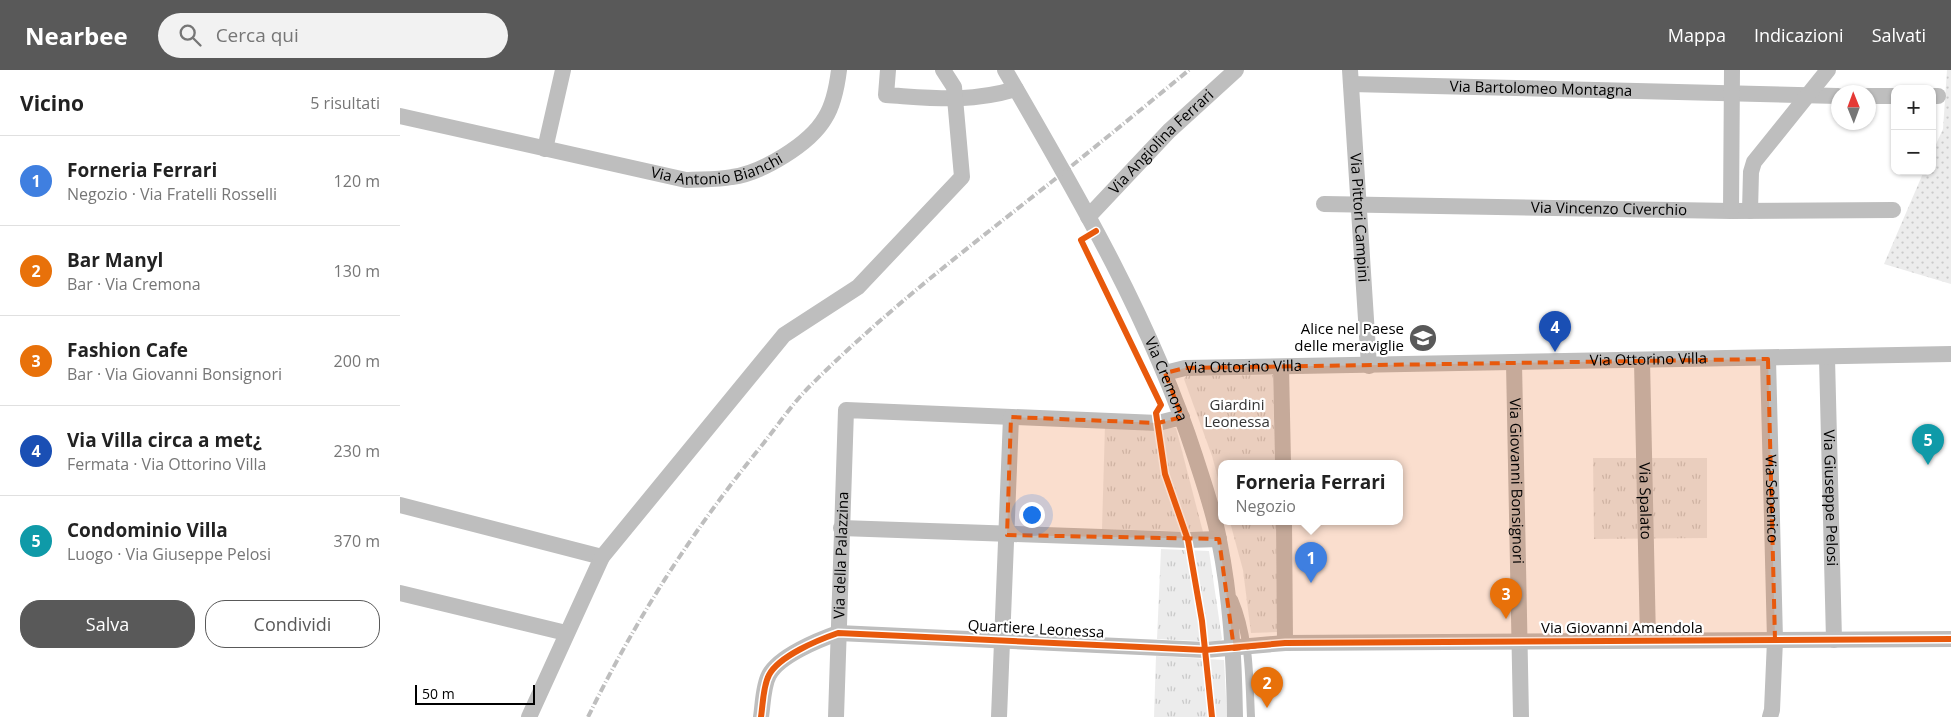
<!DOCTYPE html>
<html lang="it">
<meta charset="utf-8">
<style>
body{margin:0;font-family:"Open Sans",sans-serif;background:#f2f2f2;color:#222}
.controls{position:absolute;right:15px;top:15px;display:grid;overflow:hidden;border-radius:10px;box-shadow:0 1px 4px #0004}
.controls button{width:45px;height:45px;display:grid;place-items:center;padding:0;border:0;border-bottom:1px solid #e0e0e0;background:#fff;color:#222;font:25px sans-serif}
.compass{position:absolute;left:1431px;top:15px;width:45px;height:45px;border-radius:50%;background:#fff;box-shadow:0 1px 4px #0004;rotate:359deg}
.scale{position:absolute;left:15px;bottom:12px;width:120px;box-sizing:border-box;padding-left:5px;border:2px solid #000;border-top:0;font-size:14px;line-height:18px;white-space:nowrap;color:#000;-webkit-text-stroke:4px #fff;paint-order:stroke}
.you{position:absolute;left:631px;top:444px;width:18px;height:18px;margin:-12px;border:4px solid #fff;border-radius:50%;background:#1a73e8;box-shadow:0 0 0 8px #1a73e833}
.badge{display:grid;place-items:center;width:32px;height:32px;border-radius:50%;background:#595959;color:#fff;font-size:16px;font-weight:700}
.pin{position:absolute;translate:-50% -41px;filter:drop-shadow(0 1px 2px #0008)}
.pin::after{content:'';position:absolute;top:26px;width:18px;height:15px;background:inherit;clip-path:polygon(0 0,100% 0,50% 100%)}
.popup{position:absolute;left:818px;top:390px;width:185px;height:65px;box-sizing:border-box;display:grid;place-content:center;border-radius:10px;background:#fff;filter:drop-shadow(0 1px 4px #0005);font-size:16px;white-space:nowrap;color:#767676}
.popup b{font-size:19px;color:#222}
.popup::after{content:'';position:absolute;left:50%;top:100%;margin-left:-10px;border:10px solid transparent;border-top-color:#fff}
.list{margin:0;padding:0;list-style:none}
h2{display:flex;justify-content:space-between;align-items:center;height:65px;margin:0;padding:0 20px;font-size:21px}
h2 small{font-size:16px;font-weight:400;color:#767676}
.list li{display:grid;grid-template-columns:32px 1fr auto;gap:15px;align-items:center;box-sizing:border-box;height:90px;padding:0 20px;border-top:1px solid #e0e0e0}
.list b{display:block;font-size:19px;white-space:nowrap}
.list p{margin:0;font-size:16px;white-space:nowrap;color:#767676}
.list em{font-size:16px;font-style:normal;color:#767676}
.actions{display:flex;gap:10px;padding:15px 20px}
.actions a{flex:1;padding:11px 0;border:1px solid #595959;border-radius:20px;text-align:center;font-size:18px;color:#595959}
.actions .main{background:#595959;color:#fff}
.icon{flex:none;width:28px;height:28px;fill:none;stroke:currentColor;stroke-width:2;stroke-linecap:round;stroke-linejoin:round}
.map{position:relative;flex:none;width:1551px;height:647px;overflow:hidden}
header{display:flex;align-items:center;gap:30px;box-sizing:border-box;height:70px;padding:0 25px;background:#595959;color:#fff}
header strong{font-size:24px}
nav{display:flex;gap:28px;margin-inline-start:auto;font-size:18px}
.search{width:350px;height:45px;background:#f2f2f2;display:flex;align-items:center;gap:12px;box-sizing:border-box;padding:0 18px;border-radius:28px;color:#767676;font-size:19px}
main{display:flex}
aside{flex:1;background:#fff}
.map>svg:first-child{display:block}
.grass{fill:url(#grass-dots)}
.park{fill:url(#park-tufts)}
.lines{fill:none;stroke-linecap:round;stroke-linejoin:round}
.lane{stroke:#bebebe;stroke-width:8}
.street{stroke:#bebebe;stroke-width:16}
.rail{stroke:#bebebe;stroke-width:4;stroke-dasharray:8 2.5 1 2.5;stroke-linecap:butt}
.cycleway-casing{stroke:#fff;stroke-width:9}
.cycleway{stroke:#e8590c;stroke-width:6}
.marked{fill:#e8590c;fill-opacity:0.2;stroke:#e8590c;stroke-width:4;stroke-dasharray:10 6;stroke-linejoin:round}
.labels{text-anchor:middle;stroke-width:4.5;stroke-linejoin:round;paint-order:stroke}
.street-label{font-size:15px;fill:#000;stroke:#fff}
.poi-label{font-size:15px;fill:#000;stroke:#fff;text-anchor:end}
.park-label{font-size:15px;fill:#333;stroke:#fff}
</style>
<header>
<strong>Nearbee</strong>
<div class="search"><svg class="icon" aria-label="search" viewBox="0 0 24 24"><circle cx="10" cy="10" r="6"/><path d="M15 15l6 6"/></svg>Cerca qui</div>
<nav><a>Mappa</a><a>Indicazioni</a><a>Salvati</a></nav>
</header>
<main>
<aside>
<h2>Vicino<small>5 risultati</small></h2>
<ul class="list">
<li><span class="badge" style="background:#3f7fe0">1</span><div><b>Forneria Ferrari</b><p>Negozio · Via Fratelli Rosselli</p></div><em>120 m</em></li>
<li><span class="badge" style="background:#e8710a">2</span><div><b>Bar Manyl</b><p>Bar · Via Cremona</p></div><em>130 m</em></li>
<li><span class="badge" style="background:#e8710a">3</span><div><b>Fashion Cafe</b><p>Bar · Via Giovanni Bonsignori</p></div><em>200 m</em></li>
<li><span class="badge" style="background:#1a4fb4">4</span><div><b>Via Villa circa a met¿</b><p>Fermata · Via Ottorino Villa</p></div><em>230 m</em></li>
<li><span class="badge" style="background:#0f9aa8">5</span><div><b>Condominio Villa</b><p>Luogo · Via Giuseppe Pelosi</p></div><em>370 m</em></li>
</ul>
<div class="actions"><a class="main">Salva</a><a>Condividi</a></div>
</aside>
<div class="map">
<svg width="1551" height="647" viewBox="0 0 1551 647">
<defs>
<pattern id="grass-dots" width="8" height="8" patternUnits="userSpaceOnUse" patternTransform="scale(1.25)"><rect width="8" height="8" fill="#ececec"/><path d="M2 2h.1M6 6h.1" fill="none" stroke="#c9c9c9" stroke-width="1.8" stroke-linecap="round"/></pattern>
<pattern id="park-tufts" width="24" height="20" patternUnits="userSpaceOnUse" patternTransform="scale(1.25)"><rect width="24" height="20" fill="#ececec"/><path d="M3 7l-1-3M5 7V3M7 7l1-3M15 17l-1-3M17 17v-4M19 17l1-3" fill="none" stroke="#c9c9c9"/></pattern>
</defs>
<rect width="100%" height="100%" fill="#fff"/>
<!-- grass -->
<path class="grass" d="M1547 0H1551V214L1484 194 1524 101H1532V83L1543 59Z"/>
<!-- park -->
<path class="park" d="M873 305 875 394H822V423L812 386 784 309 786 306Z
M705 355 776 358 803 462 702 459Z
M1193 388H1307V468L1194 469Z
M830 452H876L878 562 851 563 843 500Z
M761 479 809 481 822 569 819 572 757 569Z
M756 586 824 590 827 647H754Z"/>
<g class="lines">
<!-- lane -->
<path class="lane" d="M834 529C850 567 849 606 851 647"/>
<!-- street -->
<g class="street">
<path d="M488 0 486 25C533 28 569 33 616 19"/>
<path id="s1" d="M605 0C677 124 751 250 795 386 804 414 814 442 819 470 831 529 834 587 835 647"/>
<path id="s2" d="M950 0 969 296"/>
<path id="s3" d="M951 14 1438 26"/>
<path d="M1468 26H1495"/>
<path d="M1532 26H1538"/>
<path id="s4" d="M0 46 286 110C301 109 317 110 332 107 362 103 410 74 425 48 434 34 437 16 439 0"/>
<path d="M145 79 163 0"/>
<path id="s5" d="M924 134 1331 141 1493 140"/>
<path d="M1331 141 1332 0"/>
<path d="M1350 141 1351 102 1354 92 1428 0"/>
<path id="s6" d="M688 147 769 61 836 0"/>
<path id="s7" d="M1427 288 1434 570"/>
<path id="s8" d="M1368 289 1375 570 1372 640 1370 647"/>
<path id="s9" d="M1242 291 1248 570"/>
<path id="s10" d="M1114 293 1121 647"/>
<path d="M881 297 883 394"/>
<path id="s11" d="M765 303 785 298 1551 284"/>
<path d="M0 435 202 487"/>
<path d="M884 452 885 573"/>
<path d="M441 458 788 470 819 469"/>
<path d="M0 523 166 563"/>
<path d="M129 647 202 487 384 265 458 217 562 107 554 17 543 0"/>
<path d="M361 647C363 634 363 616 369 605 379 586 418 570 438 563L805 580 885 573 1551 569"/>
<path id="s12" d="M436 647 446 340 758 353 782 347"/>
<path d="M599 647 611 347"/>
</g>
<!-- rail -->
<path class="rail" d="M188 647C236 549 290 464 359 379 376 358 391 335 410 316 489 237 577 171 664 102 706 68 748 34 789 0"/>
<defs>
<path id="cycleway" d="M696 161 681 170 761 335 756 343 765 404 788 470 802 551 812 647
M361 647C363 634 363 616 369 605 379 586 418 570 438 563L805 580 885 573 1551 569"/>
</defs>
<!-- cycleway casing -->
<use href="#cycleway" class="cycleway-casing"/>
<!-- cycleway -->
<use href="#cycleway" class="cycleway"/>
</g>
<!-- marked area -->
<path class="marked" d="M1368 289 1375 570 885 573 834 579 819 469 607 465 611 347 758 353 782 347 765 303 785 298Z"/>
<!-- icons -->
<defs>
<symbol id="school-disc" viewBox="-11 -11 22 22"><circle r="9.5" fill="#595959" stroke="#fff"/><path d="M0-5L7-2L0 1L-7-2ZM-4 1L0 2.5L4 1V4Q0 6-4 4Z" fill="#fff"/></symbol>
</defs>
<g fill-rule="evenodd">
<use href="#school-disc" x="1007" y="252" width="32" height="32"/>
</g>
<g class="labels">
<!-- street labels -->
<g class="street-label">
<text dy="5" stroke="none"><textPath href="#s3" startOffset="190">Via Bartolomeo Montagna</textPath></text>
<text dy="5" stroke="none"><textPath href="#s6" startOffset="105">Via Angiolina Ferrari</textPath></text>
<text dy="5" stroke="none"><textPath href="#s4" startOffset="325">Via Antonio Bianchi</textPath></text>
<text dy="5" stroke="none"><textPath href="#s5" startOffset="285">Via Vincenzo Civerchio</textPath></text>
<text dy="5" stroke="none"><textPath href="#s2" startOffset="148">Via Pittori Campini</textPath></text>
<text dy="5" stroke="none"><textPath href="#s11" startOffset="484">Via Ottorino Villa</textPath></text>
<text dy="5" stroke="none"><textPath href="#s11" startOffset="79">Via Ottorino Villa</textPath></text>
<text dy="5" stroke="none"><textPath href="#s1" startOffset="349">Via Cremona</textPath></text>
<text dy="5" stroke="none"><textPath href="#s10" startOffset="118">Via Giovanni Bonsignori</textPath></text>
<text dy="5" stroke="none"><textPath href="#s8" startOffset="140">Via Sebenico</textPath></text>
<text dy="5" stroke="none"><textPath href="#s7" startOffset="140">Via Giuseppe Pelosi</textPath></text>
<text dy="5" stroke="none"><textPath href="#s9" startOffset="140">Via Spalato</textPath></text>
<text dy="5" stroke="none"><textPath href="#s12" startOffset="162">Via della Palazzina</textPath></text>
<text x="1222" y="563">Via Giovanni Amendola</text>
<text transform="translate(636 559) rotate(3)" y="5">Quartiere Leonessa</text>
</g>
<!-- poi labels -->
<g class="poi-label">
<text x="1004" y="264">Alice nel Paese<tspan x="1004" dy="17">delle meraviglie</tspan></text>
</g>
<!-- park labels -->
<g class="park-label">
<text x="837" y="340">Giardini<tspan x="837" dy="17">Leonessa</tspan></text>
</g>
</g>
</svg>
<div class="controls">
<button>+</button>
<button>−</button>
</div>
<svg class="compass" viewBox="-18 -18 36 36"><path d="M0-13l5 13h-10z" fill="#e53935"/><path d="M0 13l5-13h-10z" fill="#767676"/></svg>
<div class="scale">50 m</div>
<div class="you"></div>
<div class="pin badge" style="left:911px;top:513px;background:#3f7fe0">1</div>
<div class="popup"><b>Forneria Ferrari</b>Negozio</div>
<div class="pin badge" style="left:867px;top:638px;background:#e8710a">2</div>
<div class="pin badge" style="left:1106px;top:549px;background:#e8710a">3</div>
<div class="pin badge" style="left:1155px;top:282px;background:#1a4fb4">4</div>
<div class="pin badge" style="left:1528px;top:395px;background:#0f9aa8">5</div>
</div>
</main>
